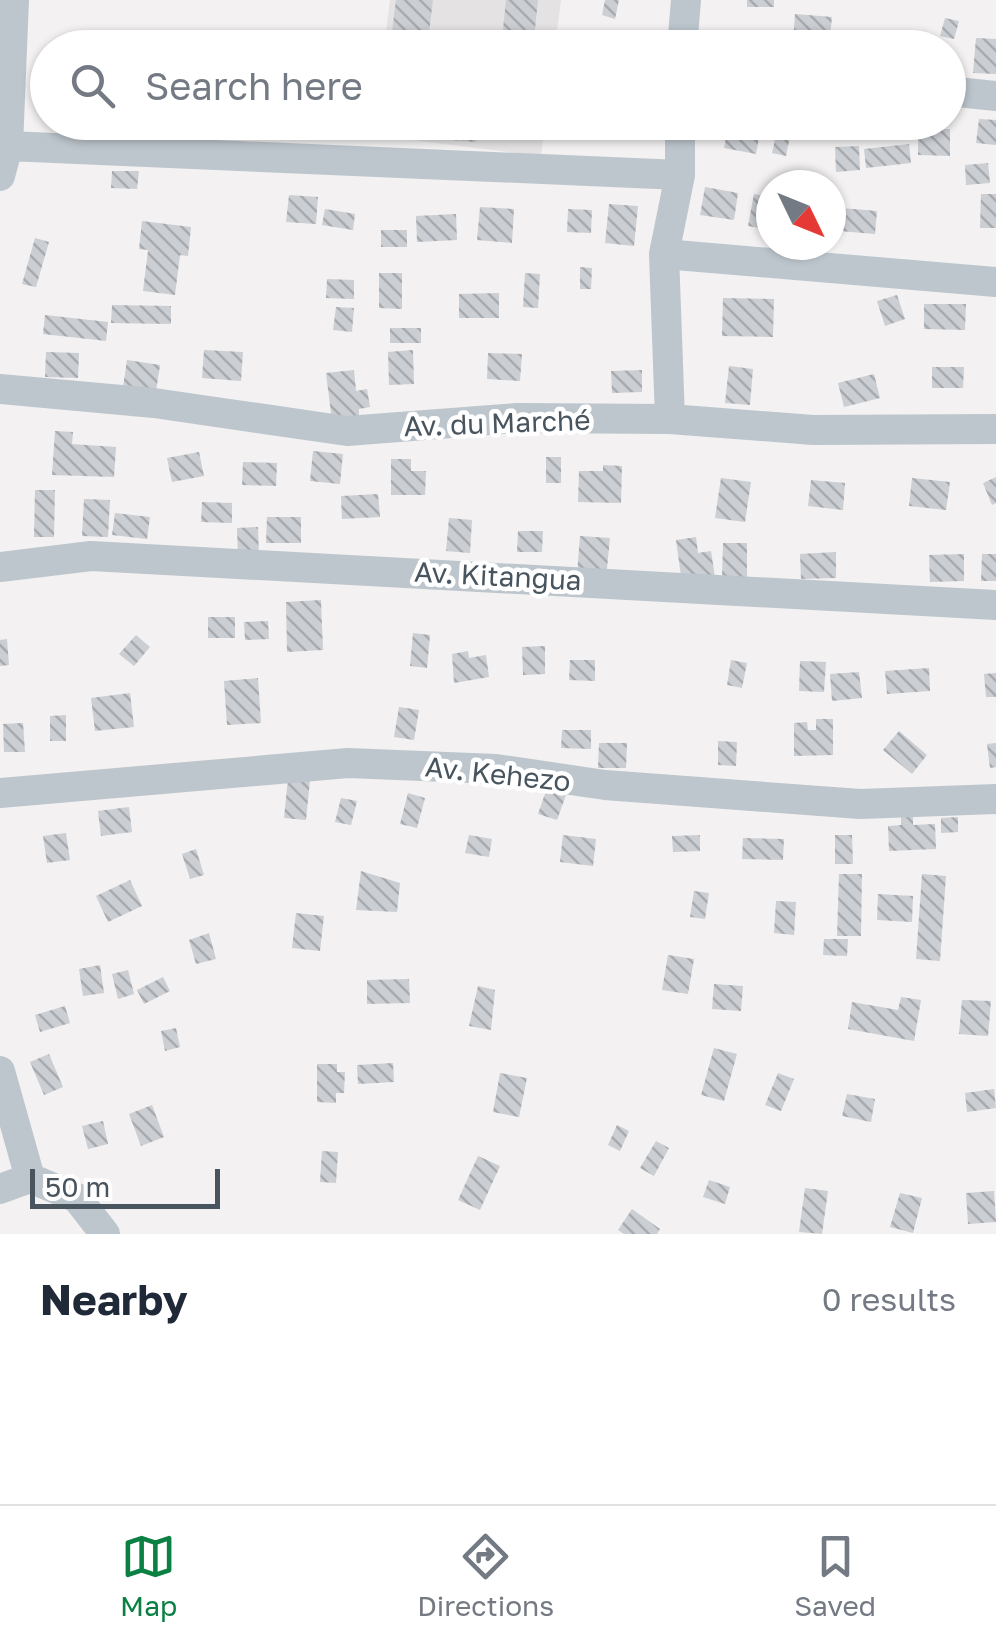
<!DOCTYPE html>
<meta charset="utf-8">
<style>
body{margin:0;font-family:"Golos Text",sans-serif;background:#f6f6f7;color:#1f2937}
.compass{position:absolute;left:756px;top:170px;width:90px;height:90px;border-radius:50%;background:#fff;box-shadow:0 2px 8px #0004;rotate:133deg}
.scale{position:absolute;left:30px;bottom:25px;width:190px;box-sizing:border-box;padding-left:10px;border:5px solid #49555e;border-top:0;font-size:28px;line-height:35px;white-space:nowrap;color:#49555e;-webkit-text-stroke:8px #fff;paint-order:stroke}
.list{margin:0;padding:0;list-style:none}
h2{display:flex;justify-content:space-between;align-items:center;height:130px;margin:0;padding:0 40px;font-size:42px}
h2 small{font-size:32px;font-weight:400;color:#747a83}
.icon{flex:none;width:55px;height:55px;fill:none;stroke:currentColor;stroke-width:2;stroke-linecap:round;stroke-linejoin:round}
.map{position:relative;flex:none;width:996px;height:1234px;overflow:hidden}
.search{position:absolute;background:#fff;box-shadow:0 2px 8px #0004;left:30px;right:30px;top:30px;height:110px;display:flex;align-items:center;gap:25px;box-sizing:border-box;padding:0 35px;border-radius:55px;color:#747a83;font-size:38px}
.sheet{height:270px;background:#fff}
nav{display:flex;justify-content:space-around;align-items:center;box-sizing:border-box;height:140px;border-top:2px solid #e0e1e3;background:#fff;font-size:28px;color:#747a83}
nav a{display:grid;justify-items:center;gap:5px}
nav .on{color:#0b8043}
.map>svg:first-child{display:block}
.education{fill:#e4e2e3}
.building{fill:url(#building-back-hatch)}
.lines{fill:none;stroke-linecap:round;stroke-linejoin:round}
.street{stroke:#bdc6cd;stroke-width:30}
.labels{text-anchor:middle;stroke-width:9;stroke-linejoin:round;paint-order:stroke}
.street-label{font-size:28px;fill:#49555e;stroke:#fff}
</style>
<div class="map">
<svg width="996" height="1234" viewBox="0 0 996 1234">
<defs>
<pattern id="building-back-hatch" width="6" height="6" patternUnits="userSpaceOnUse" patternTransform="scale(2.5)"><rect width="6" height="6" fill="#cbced3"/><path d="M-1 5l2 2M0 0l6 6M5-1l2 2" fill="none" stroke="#a7aaae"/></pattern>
</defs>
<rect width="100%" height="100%" fill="#f3f1f1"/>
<!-- education -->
<path class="education" d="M390 0H561L555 47 384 48Z
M374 123H545L541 156 372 135Z"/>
<!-- building -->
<path class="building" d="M396 0H433L427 48H390Z
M506 0H538L533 48H501Z
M605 0H619L615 19 602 15Z
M747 0H774V7H747Z
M795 14 832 17 829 46 793 43Z
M945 18 959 21 954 39 940 36Z
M880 33V48H862V34Z
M976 38 996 39V74L973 73Z
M979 119 996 120V145L976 143Z
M729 122 761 127 756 154 724 148Z
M779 122H793L786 156 772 153Z
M438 125 477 128 476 142 437 139Z
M918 129H950V156L918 155Z
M909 144 911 163 866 168 864 149Z
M859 146 860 170 836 172 835 147Z
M988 163 990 183 966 185 965 165Z
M112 171H139L137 189 111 188Z
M705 187 738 193 734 220 700 215Z
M754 194 771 197V230L748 226Z
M981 194H996V228H980Z
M289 195 318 197 316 224 286 222Z
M609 204 638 206 634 246 605 243Z
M480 207 514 209 512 243 477 240Z
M841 208 877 211 875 234 839 231Z
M325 209 355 214 353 230 322 225Z
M568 209 592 210 591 233 567 232Z
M456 214 457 240 417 242 416 216Z
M142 221 191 227 188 256 180 255 175 295 143 291 148 250 139 249Z
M381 230H407V247H381Z
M35 238 49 242 36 287 22 284Z
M580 267 592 268 591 289H580Z
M379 273H402V309L379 308Z
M525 273 540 274 538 308 523 307Z
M327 279 354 280V299L326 298Z
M499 293V318H459V294Z
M897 295 905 319 885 326 877 301Z
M723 298 774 299 773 337 722 336Z
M924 304H966L965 330 924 329Z
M112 305 171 306V324L111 323Z
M336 307 354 308 352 332 333 330Z
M45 315 108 322 106 341 43 334Z
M390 328H421V343H390Z
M204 350 243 352 241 381 202 378Z
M413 350 414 384 389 385 388 352Z
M46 352 79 353 78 378 45 377Z
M488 353 522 354 520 381 487 379Z
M127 360 160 365 155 398 122 394Z
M729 366 753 369 750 405 725 403Z
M932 367H964L963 388H932Z
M354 370 356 391 367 389 370 407 359 409V418L332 421 326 373Z
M642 370V392L612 393 611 371Z
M874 374 880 398 844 407 838 383Z
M55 431 73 432 72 444 116 447 114 477 52 475Z
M313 451 343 454 340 484 310 481Z
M199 452 204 476 172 482 167 458Z
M546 457H561V483H546Z
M391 459H411V471H426L425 495H391Z
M243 462 277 463 276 486 242 485Z
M603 465 622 466 621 503 578 502 579 471H603Z
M996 477V503L992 505 983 483Z
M721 478 751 482 745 522 715 518Z
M912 478 950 482 946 510 909 506Z
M811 480 845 483 843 510 808 506Z
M35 490H55L54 537H34Z
M378 494 380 517 342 519 341 496Z
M84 499 110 500 108 537 82 536Z
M202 502 232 503V523L201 522Z
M115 513 150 517 147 539 112 535Z
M267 517H301V543H266Z
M449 518 472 520 470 553 446 551Z
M258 527 259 556 238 557 237 528Z
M518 531H543L542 552H517Z
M580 536 610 538 606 578 577 575Z
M696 537 698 553 711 551 715 577 682 583 676 540Z
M723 543H747V577H722Z
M836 552V578L801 579 800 554Z
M964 554V581L930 582 929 555Z
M982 554H996V581H981Z
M321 600 323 650 287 652 286 602Z
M208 617H235V638H208Z
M268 621 269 639 245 640 244 622Z
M413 633 430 635 427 668 410 666Z
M136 635 150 647 134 666 119 654Z
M7 639 9 665 0 666V640Z
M545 646V674L523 675 522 647Z
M468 651 469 658 486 655 489 677 454 683 452 654Z
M570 660H595V681L569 680Z
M731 660 747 663 742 688 727 685Z
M800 661 826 662 824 692 799 691Z
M929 668 930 691 887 694 885 671Z
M859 672 862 698 832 701 830 674Z
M996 673V697H986L984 674Z
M258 678 261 723 227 725 224 681Z
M130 693 134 727 95 731 91 698Z
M399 707 419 710 414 740 394 737Z
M66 715V741H50V716Z
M816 719H833V755L794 756V723L807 722 808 730H816Z
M23 723 25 752H4L3 724Z
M562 730H591V749L561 748Z
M899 731 927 755 912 774 883 750Z
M718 741 737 742 736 766 718 765Z
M599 743H627L626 768H598Z
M996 743V767L990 768 987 744Z
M288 778 310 780 306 820 284 818Z
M547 788 566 795 557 820 538 814Z
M408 793 425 798 417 828 400 824Z
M341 798 357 801 351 825 335 822Z
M129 807 132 832 101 836 98 811Z
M913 813V825L935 824 936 849 889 851 888 826 901 825V814Z
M958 817V832L941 833V818Z
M66 833 70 860 47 863 43 836Z
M469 835 492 839 489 857 465 853Z
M563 835 596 839 593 866 560 862Z
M700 835V851L673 852 672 836Z
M835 835H852L853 864H835Z
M743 838 784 839 783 860 742 859Z
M196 849 204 875 190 879 182 854Z
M361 871 400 883 397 912 356 910Z
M839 874H862L861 936H837Z
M922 874 946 876 940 961 916 959Z
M130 880 142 906 108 922 96 896Z
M694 891 709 893 705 919 690 917Z
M878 894 913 896 912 922 877 920Z
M776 901 796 902 794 935 774 933Z
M296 913 324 916 320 951 292 948Z
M209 933 216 959 196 964 189 940Z
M824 939H848L847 956 823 955Z
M668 955 694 959 688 994 662 990Z
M100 965 104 993 83 996 79 969Z
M128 970 134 994 118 999 112 974Z
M163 977 170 991 144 1004 137 990Z
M409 979 410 1003 367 1004V980Z
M714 984 743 986 741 1011 712 1009Z
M478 986 495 990 491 1030 469 1026Z
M901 997 921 1000 914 1041 848 1029 852 1002 898 1010Z
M962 1000 991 1001 988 1036 959 1034Z
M65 1006 70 1023 40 1032 35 1015Z
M176 1028 180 1047 165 1051 161 1031Z
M714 1048 737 1054 724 1101 701 1095Z
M49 1054 63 1087 44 1095 30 1062Z
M393 1063 394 1082 358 1084 357 1065Z
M317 1064H337V1072H345L344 1093H336V1103L317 1102Z
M500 1073 527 1078 519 1117 493 1112Z
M778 1073 794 1079 781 1111 765 1105Z
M994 1089 996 1108 967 1112 965 1093Z
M847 1094 875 1099 871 1122 842 1116Z
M152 1105 164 1137 141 1146 129 1114Z
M103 1121 108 1144 88 1149 82 1126Z
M617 1125 629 1131 620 1151 608 1145Z
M656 1141 669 1148 654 1176 640 1168Z
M322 1151 338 1152 336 1183 320 1182Z
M478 1156 500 1166 480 1210 458 1200Z
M709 1180 730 1187 725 1204 703 1197Z
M805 1188 828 1191 822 1234 799 1232Z
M994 1191 996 1222 968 1224 966 1193Z
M900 1193 922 1198 913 1233 890 1227Z
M632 1209 660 1229 657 1234H624L618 1230Z"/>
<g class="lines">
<!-- street -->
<path class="street" d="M682 48 686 0
M948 91 996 96
M8 146 680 175
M0 176 8 146 14 0
M664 254 996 282
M0 389 154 403 347 431 517 418 670 419 813 430 996 429
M670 419 664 254 680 175V122
M0 567 91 556 996 605
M0 793 348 763 496 769 605 785 860 804 996 799
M0 1071 30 1178
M0 1189 30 1178 77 1198 105 1234"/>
</g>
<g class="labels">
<!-- street labels -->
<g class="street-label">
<text transform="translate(497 423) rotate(-2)" y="10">Av. du Marché</text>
<text transform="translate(498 576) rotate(3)" y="10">Av. Kitangua</text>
<text transform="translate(498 774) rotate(6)" y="10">Av. Kehezo</text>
</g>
</g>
</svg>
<svg class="compass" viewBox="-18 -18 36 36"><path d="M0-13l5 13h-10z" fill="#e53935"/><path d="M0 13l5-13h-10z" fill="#747a83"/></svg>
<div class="scale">50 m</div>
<div class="search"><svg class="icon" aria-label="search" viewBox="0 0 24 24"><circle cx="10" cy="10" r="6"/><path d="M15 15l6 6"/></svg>Search here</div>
</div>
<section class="sheet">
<h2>Nearby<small>0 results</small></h2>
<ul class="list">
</ul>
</section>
<nav>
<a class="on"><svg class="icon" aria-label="map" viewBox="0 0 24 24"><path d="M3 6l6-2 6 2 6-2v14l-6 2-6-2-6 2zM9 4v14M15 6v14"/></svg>Map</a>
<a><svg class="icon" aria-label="directions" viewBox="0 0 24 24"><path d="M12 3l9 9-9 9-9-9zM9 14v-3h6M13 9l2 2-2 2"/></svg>Directions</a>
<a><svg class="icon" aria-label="saved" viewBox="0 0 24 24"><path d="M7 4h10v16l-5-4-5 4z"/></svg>Saved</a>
</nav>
